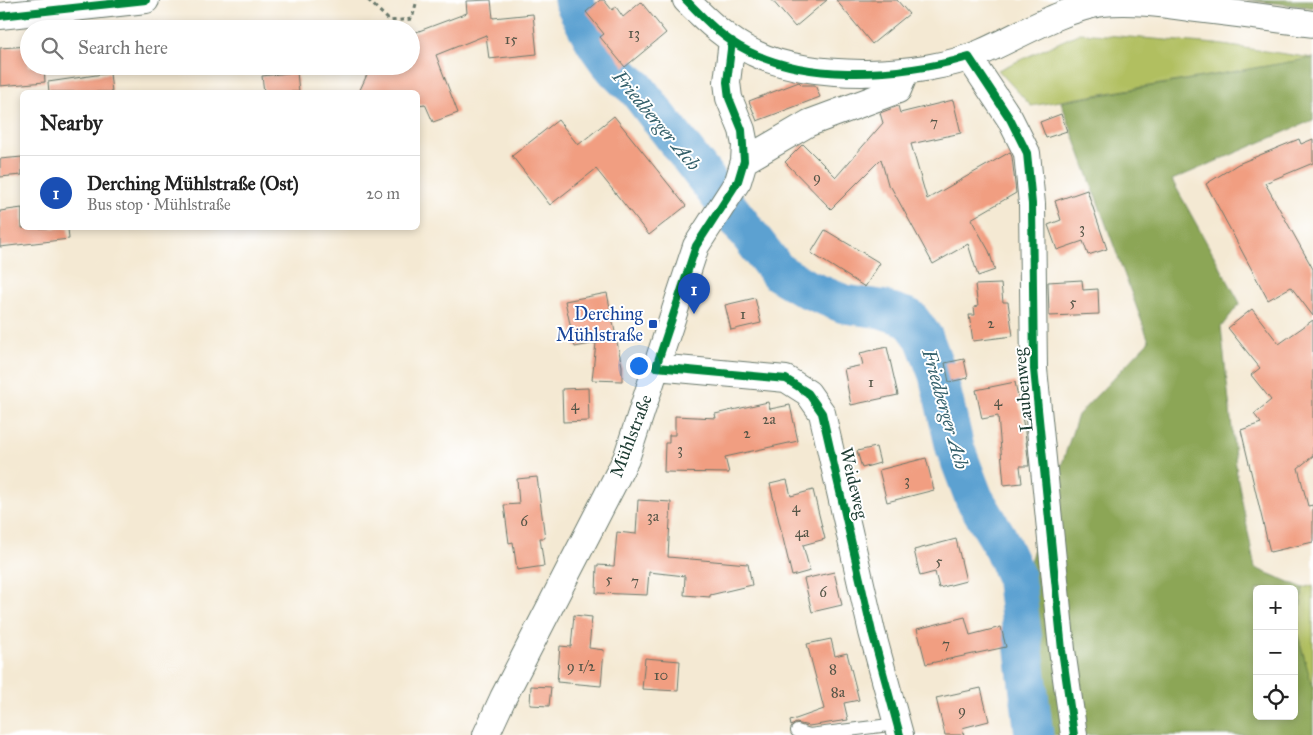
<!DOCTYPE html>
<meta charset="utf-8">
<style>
body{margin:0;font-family:"IM FELL Great Primer",serif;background:#f2f2f2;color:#222}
.controls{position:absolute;right:15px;bottom:15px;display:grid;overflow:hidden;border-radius:8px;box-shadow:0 2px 8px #0003}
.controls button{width:45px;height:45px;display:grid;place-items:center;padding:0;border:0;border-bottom:1px solid #e0e0e0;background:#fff;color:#222;font:25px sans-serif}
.you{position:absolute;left:638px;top:365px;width:18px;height:18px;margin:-12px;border:4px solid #fff;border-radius:50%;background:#1a73e8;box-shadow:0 0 0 8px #1a73e833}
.badge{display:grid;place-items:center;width:32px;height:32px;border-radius:50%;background:#1f6fb2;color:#fff;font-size:16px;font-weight:700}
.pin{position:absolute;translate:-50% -41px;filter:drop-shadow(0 1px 2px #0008)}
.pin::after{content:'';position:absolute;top:26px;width:18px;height:15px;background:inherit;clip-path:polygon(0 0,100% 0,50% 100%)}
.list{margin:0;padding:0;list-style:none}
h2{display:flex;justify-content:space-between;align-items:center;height:65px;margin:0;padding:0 20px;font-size:21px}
h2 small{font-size:16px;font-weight:400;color:#767676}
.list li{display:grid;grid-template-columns:32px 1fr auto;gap:15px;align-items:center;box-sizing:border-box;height:75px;padding:0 20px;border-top:1px solid #e0e0e0}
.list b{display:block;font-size:19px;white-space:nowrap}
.list p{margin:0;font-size:16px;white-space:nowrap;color:#767676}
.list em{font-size:16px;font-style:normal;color:#767676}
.icon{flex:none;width:28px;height:28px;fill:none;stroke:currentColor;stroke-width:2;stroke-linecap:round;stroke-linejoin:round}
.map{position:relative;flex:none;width:1313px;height:735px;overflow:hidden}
.search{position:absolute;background:#fff;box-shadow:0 2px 8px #0003;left:20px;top:20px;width:400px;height:55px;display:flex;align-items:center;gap:12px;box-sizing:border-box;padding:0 18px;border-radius:28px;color:#767676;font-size:19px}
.panel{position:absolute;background:#fff;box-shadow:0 2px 8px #0003;left:20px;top:90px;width:400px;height:140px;border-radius:8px}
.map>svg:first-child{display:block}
.green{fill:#b1bf61;stroke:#687e4a}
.forest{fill:#8ca657;stroke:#567246;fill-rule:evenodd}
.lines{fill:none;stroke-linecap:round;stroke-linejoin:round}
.river{stroke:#5ca1d1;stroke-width:39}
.building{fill:#f19e81}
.lane-casing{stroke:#6a796c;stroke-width:14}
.street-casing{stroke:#6a796c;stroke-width:28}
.path{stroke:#6a796c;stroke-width:3;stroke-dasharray:4 4;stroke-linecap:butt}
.lane{stroke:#fff;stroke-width:12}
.street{stroke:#fff;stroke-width:26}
.cycleway-casing{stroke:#fff;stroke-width:11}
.cycleway{stroke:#00873e;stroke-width:8}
.transit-dot{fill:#1a4fb4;stroke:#fff;stroke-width:2}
.labels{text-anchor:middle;stroke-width:4;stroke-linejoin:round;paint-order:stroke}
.number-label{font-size:15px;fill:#545547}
.transit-label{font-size:18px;fill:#164399;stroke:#fff;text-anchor:end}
.street-label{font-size:18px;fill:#1f3d34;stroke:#fff}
.water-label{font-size:19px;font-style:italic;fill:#34606b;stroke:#fff}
</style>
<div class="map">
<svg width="1313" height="735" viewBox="0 0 1313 735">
<rect width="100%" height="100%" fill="#fff"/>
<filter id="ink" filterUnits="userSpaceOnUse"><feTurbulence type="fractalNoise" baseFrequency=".02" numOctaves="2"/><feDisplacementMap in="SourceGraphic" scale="10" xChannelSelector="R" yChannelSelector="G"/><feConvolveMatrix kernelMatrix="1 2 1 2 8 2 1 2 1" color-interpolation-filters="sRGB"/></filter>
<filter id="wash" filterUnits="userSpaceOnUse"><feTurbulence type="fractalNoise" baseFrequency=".0096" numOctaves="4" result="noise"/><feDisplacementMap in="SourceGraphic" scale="20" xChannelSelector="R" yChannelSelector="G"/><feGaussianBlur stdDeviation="1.12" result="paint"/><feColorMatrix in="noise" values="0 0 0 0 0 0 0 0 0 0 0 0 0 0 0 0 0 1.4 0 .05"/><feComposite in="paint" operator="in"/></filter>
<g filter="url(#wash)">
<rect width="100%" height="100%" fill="#f4e9d3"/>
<!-- green -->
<path class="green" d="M1080 33 1216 44 1313 58 1031 106 998 70Z
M1313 585V689L1297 632 1303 588Z"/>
<!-- forest -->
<path class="forest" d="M1247 0H1313V8L1309 7Z
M1313 58V120L1172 180 1240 303 1221 327 1237 475 1255 568 1303 588 1297 632 1313 689V735H1038L1018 598 1078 415 1149 341 1061 102ZM1257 589H1294V716H1257Z"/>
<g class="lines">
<!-- river -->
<path class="river" d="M573 0C589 33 605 66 636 88L778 272 805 288 844 304 881 309 909 318 924 338 938 375 955 448 974 498 998 538 1015 575 1034 735"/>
</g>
<g id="blocks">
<!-- building -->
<path class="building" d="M491 0 493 18 533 14 537 54 489 59 486 35 436 55 458 113 433 122 425 104 418 105V92H359L371 66H411V34L467 13 466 1Z
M600 0H604L612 10 616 7 623 17 641 2 666 33 625 67 600 37 604 34 586 12Z
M772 0H827L795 27Z
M836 0H897L909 14 872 44Z
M29 46V66H44L45 82 0 86V48Z
M297 72 299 92H264L262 76Z
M110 73 112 92H49L48 82Z
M799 82 802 85H815L820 97 757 121 749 101Z
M953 100 961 133 911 144 927 199 1010 152 1012 157 1016 193 971 219 989 251 995 270 978 276 968 244 933 264 891 187 889 188 881 159 831 209 785 162 803 144 836 177 883 123 880 113 898 106 900 113Z
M1061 114 1067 131 1046 138 1040 122Z
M614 116 686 206 649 235 596 169 550 205 512 156 558 120 578 145Z
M1299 139 1301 144 1313 139V163L1265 183 1313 269V316L1291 287 1268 300 1206 184 1238 164Z
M22 157V175L0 177V159Z
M1087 190 1107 249 1088 255 1083 241 1057 250 1048 225 1061 220 1055 201Z
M22 208V228H68L69 239 0 247V211Z
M825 230 880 263 865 287 811 253Z
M1082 280 1083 290 1098 289 1099 314 1049 316 1048 282Z
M1001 284 1003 302H1008L1013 336 973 341 969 315H975L974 307 978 306 975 285Z
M607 293 622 366V381L592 380 596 343 575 347 565 301Z
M755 298 761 323 731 330 725 305Z
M1252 309 1279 344 1313 320V456L1298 468 1308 506 1313 505V542L1270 552 1241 430 1261 423 1254 414 1271 400 1251 375 1260 368 1228 328Z
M887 347 898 395 851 405 844 369 863 365 860 353Z
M964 359 968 378 949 382 945 363Z
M1015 382 1025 432 1029 466H1020L1022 483 1004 485 998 416 982 419 976 390Z
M588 388 589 421 563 422 562 389Z
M768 402 770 409 790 405 798 441 725 457 729 473 664 472 665 443H669V435H675V416L716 418 715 414Z
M876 447 880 463 862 468 857 451Z
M926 458 934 490 887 502 879 470Z
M537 477 545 538H540L544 566 517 570 513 542 509 543 504 505 519 504 517 479Z
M787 480 791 496 813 490 825 539 803 545 810 571 792 576 770 484Z
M638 500 671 502 668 557 748 564 752 585 710 595V597L684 595 685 576 649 572 647 595 596 593 597 565 614 566 617 532 636 534Z
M956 539 966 581 939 588 935 572 920 576 914 550Z
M834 572 842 605 812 612 804 579Z
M574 615 592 617 589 648 604 650 601 686 557 682 560 646 571 647Z
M965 617 970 635 1001 627 1006 647 926 664 917 629Z
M831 639 835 656 847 653 859 700 844 703 848 720 809 726 796 723 791 726 790 721 824 709 807 644Z
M645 658 680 661 678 691 642 689Z
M531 686 551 687 549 706 530 705Z
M981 688 989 721 962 728 964 735H945L936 698Z"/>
</g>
</g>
<g filter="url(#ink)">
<use href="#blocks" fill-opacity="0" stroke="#6a796c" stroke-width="1"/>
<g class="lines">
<defs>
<path id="lane" d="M797 731 809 735 897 724"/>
<path id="street" d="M686 0C707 21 727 40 754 53 809 81 923 78 980 53 1019 36 1060 10 1102 3 1131 0 1161 4 1189 8 1231 13 1272 18 1313 24
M0 16 146 0
M969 57 1010 119 1027 153 1032 204 1034 369 1062 650 1074 735
M744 161 809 123 898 90 906 71
M656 367 786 379 808 393 822 413 872 632 900 735
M486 735 503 698 626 459 696 246 738 181 744 161 745 145 742 130 729 98 727 82 732 41"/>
</defs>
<!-- lane casing -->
<use href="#lane" class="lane-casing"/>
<!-- street casing -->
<use href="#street" class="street-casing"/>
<!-- path -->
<path class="path" d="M368 0 390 21 412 19 417 0"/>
<!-- lane -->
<use href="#lane" class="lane"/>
<!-- street -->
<use href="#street" class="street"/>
<defs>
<path id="cycleway" d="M686 0C700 14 714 30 731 41 796 85 897 77 969 57L1010 119 1027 153 1032 204 1034 369 1062 650 1074 735
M0 16 146 0
M732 41 727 82 729 98 742 130 744 161 738 181 696 246 656 367 786 379 808 393 822 413 872 632 900 735"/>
</defs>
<!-- cycleway casing -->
<use href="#cycleway" class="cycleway-casing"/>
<!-- cycleway -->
<use href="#cycleway" class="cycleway"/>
</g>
</g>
<!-- markers -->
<rect class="transit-dot" x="648" y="319" width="10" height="10" rx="2.5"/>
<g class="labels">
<!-- number labels -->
<g class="number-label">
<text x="634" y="38">13</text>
<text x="511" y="44">15</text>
<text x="934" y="127">7</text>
<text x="817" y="182">9</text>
<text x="1082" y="233">3</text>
<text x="1073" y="307">5</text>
<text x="743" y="319">1</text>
<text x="991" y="328">2</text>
<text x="871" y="387">1</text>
<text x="998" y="406">4</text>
<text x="575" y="410">4</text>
<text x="769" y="424">2a</text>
<text x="747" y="438">2</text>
<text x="680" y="454">3</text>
<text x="907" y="485">3</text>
<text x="796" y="512">4</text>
<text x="653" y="521">3a</text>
<text x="524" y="526">6</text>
<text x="802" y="537">4a</text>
<text x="939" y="566">5</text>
<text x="609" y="584">5</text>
<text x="635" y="586">7</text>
<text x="823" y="597">6</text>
<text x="946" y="649">7</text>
<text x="581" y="671">9 1/2</text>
<text x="833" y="674">8</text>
<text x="661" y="680">10</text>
<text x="838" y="697">8a</text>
<text x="962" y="715">9</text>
</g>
<!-- transit labels -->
<g class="transit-label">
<text x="643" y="320">Derching<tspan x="643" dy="21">Mühlstraße</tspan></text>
</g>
<!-- street labels -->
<g class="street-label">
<text transform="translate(1023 390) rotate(-95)" y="6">Laubenweg</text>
<text transform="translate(631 436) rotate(-69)" y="6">Mühlstraße</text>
<text transform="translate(854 483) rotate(77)" y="6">Weideweg</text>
</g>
<!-- water labels -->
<g class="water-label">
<text transform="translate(657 120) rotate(50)" y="7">Friedberger Ach</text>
<text transform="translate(946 409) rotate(74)" y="7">Friedberger Ach</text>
</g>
</g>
</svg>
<div class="controls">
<button>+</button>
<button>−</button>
<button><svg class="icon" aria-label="locate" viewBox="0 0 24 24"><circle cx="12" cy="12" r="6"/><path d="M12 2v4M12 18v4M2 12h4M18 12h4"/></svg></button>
</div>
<div class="you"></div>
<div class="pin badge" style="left:694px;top:314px;background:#1a4fb4">1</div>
<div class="search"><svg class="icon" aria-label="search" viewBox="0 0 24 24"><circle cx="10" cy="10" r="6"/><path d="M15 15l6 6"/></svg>Search here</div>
<section class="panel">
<h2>Nearby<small></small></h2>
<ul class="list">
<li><span class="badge" style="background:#1a4fb4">1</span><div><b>Derching Mühlstraße (Ost)</b><p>Bus stop · Mühlstraße</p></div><em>20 m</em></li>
</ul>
</section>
</div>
